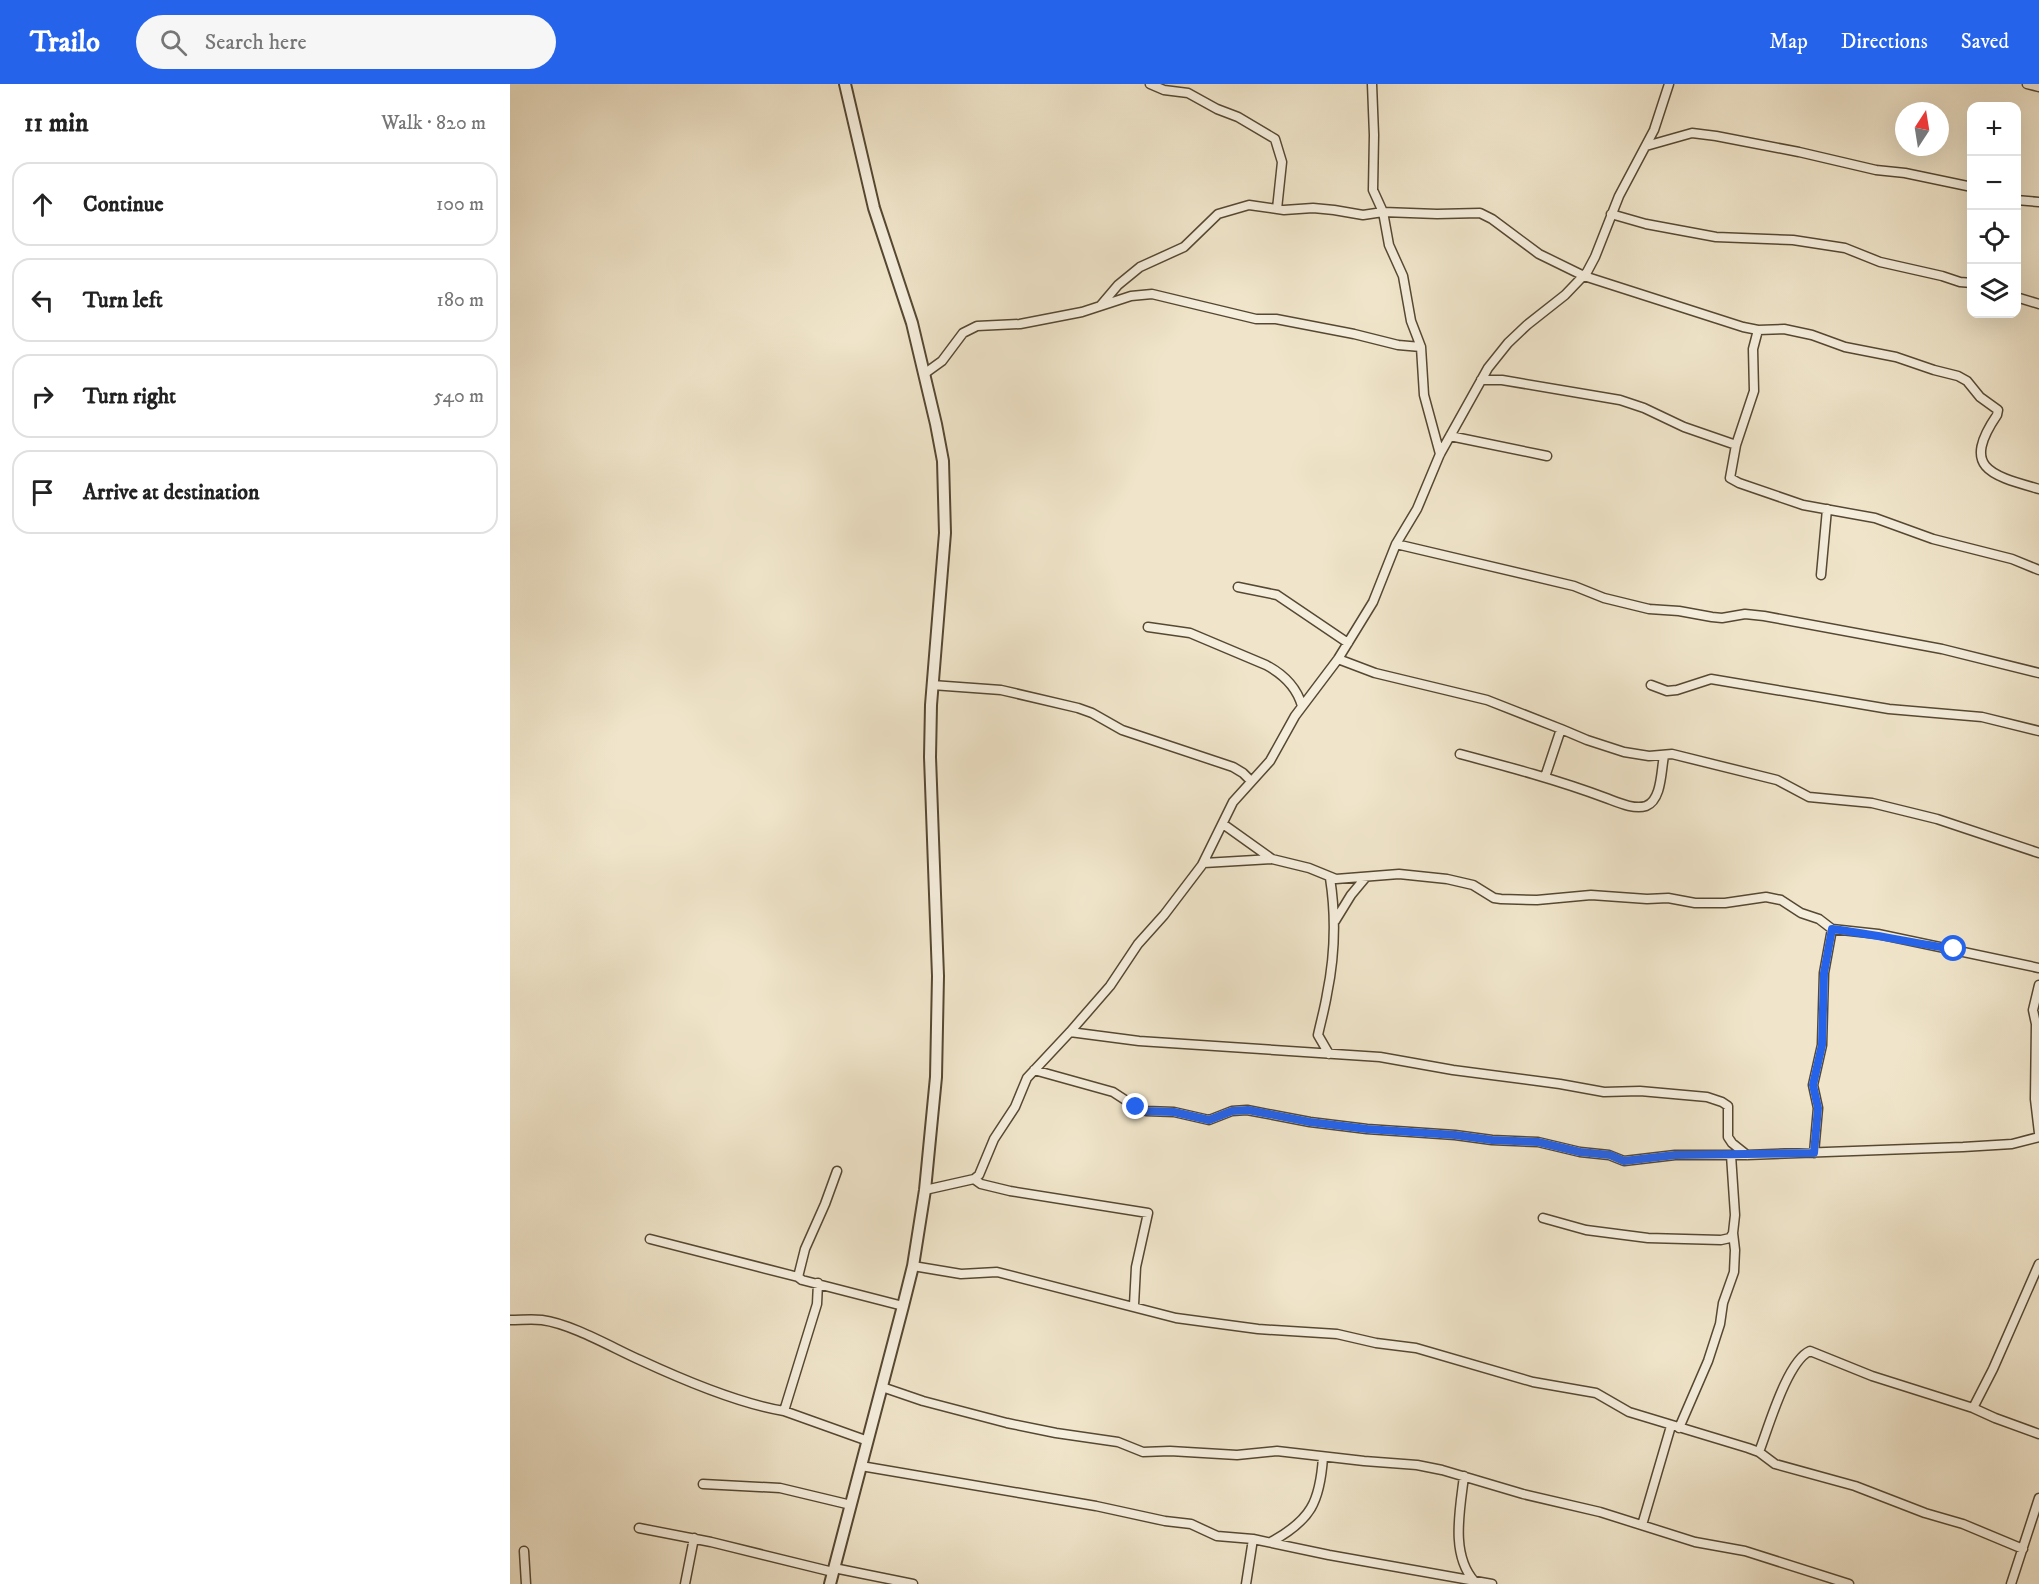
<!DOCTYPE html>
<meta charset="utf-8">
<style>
body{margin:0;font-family:"IM FELL DW Pica",serif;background:#f6f6f6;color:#222}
.controls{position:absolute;right:18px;top:18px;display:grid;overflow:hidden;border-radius:12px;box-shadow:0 6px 24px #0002}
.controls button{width:54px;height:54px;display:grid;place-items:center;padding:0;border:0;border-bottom:2px solid #e0e0e0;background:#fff;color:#222;font:30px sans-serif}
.compass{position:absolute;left:1385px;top:18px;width:54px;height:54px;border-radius:50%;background:#fff;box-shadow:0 6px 24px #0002;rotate:12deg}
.stop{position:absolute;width:18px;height:18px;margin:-14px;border:4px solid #2563eb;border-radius:50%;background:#fff}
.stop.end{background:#2563eb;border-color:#fff;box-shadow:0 2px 6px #0008}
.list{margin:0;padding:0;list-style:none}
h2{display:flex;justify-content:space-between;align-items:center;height:78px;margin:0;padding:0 24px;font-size:26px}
h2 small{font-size:20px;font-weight:400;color:#767676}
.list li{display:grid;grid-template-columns:39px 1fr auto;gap:18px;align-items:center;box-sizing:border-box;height:84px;margin:0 12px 12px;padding:0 12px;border:2px solid #e0e0e0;border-radius:18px}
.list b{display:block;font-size:22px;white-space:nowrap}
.list em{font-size:20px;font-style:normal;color:#767676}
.icon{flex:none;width:33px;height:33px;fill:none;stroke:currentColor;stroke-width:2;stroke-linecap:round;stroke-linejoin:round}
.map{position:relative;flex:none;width:1529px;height:1500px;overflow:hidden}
header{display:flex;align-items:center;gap:36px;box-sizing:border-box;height:84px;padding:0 30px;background:#2563eb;color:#fff}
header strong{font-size:28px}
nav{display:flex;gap:33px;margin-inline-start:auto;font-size:21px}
.search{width:420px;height:54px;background:#f6f6f6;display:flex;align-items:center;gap:15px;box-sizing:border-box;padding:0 21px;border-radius:33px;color:#767676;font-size:22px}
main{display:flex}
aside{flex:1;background:#fff}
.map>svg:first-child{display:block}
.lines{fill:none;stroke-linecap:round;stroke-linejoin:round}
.minor-casing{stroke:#564832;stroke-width:11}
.tertiary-casing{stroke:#564832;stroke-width:14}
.minor{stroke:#f5eedd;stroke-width:8}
.tertiary{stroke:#f5eedd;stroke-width:10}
.route{stroke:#2563eb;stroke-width:8}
</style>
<header>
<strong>Trailo</strong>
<div class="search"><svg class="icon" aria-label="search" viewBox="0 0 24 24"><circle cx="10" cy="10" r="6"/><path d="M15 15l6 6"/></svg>Search here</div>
<nav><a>Map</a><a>Directions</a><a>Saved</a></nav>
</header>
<main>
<aside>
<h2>11 min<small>Walk · 820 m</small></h2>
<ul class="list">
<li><svg class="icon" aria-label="ahead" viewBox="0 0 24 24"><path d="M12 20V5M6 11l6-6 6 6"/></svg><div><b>Continue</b></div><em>100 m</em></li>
<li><svg class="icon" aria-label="left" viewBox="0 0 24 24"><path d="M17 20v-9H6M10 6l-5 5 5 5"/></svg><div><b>Turn left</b></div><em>180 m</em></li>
<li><svg class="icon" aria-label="right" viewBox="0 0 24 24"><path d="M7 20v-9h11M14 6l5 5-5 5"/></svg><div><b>Turn right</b></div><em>540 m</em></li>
<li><svg class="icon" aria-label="arrive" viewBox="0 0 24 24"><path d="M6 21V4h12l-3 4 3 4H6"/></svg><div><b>Arrive at destination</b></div></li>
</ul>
</aside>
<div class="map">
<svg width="1529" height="1500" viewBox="0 0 1529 1500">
<rect width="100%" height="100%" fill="#f0e5ca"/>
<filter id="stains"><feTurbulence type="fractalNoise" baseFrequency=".00333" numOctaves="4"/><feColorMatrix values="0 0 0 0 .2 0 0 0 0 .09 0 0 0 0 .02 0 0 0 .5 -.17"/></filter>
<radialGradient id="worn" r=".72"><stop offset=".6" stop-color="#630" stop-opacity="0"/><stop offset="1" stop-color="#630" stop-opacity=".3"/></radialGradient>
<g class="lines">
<defs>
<path id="minor" d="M640 0 654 6 678 9 707 25 728 33 765 55 772 78 767 125
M862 0 864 51 863 106 873 128 879 161 893 192 901 237 911 263 914 311 930 370
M1517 0 1529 3
M1136 62 1182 49 1206 52 1289 68 1366 86 1395 89 1462 103
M1506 116 1529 118
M1101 130 1136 140 1206 153 1283 156 1335 164 1370 178 1432 192 1450 198 1462 199
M1506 213 1529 220
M591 221 608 201 630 183 674 163 708 130 739 121 774 126 803 124 824 126 853 131 873 128 927 130 970 129 982 135 1029 170 1074 192 1233 243 1248 246 1274 245 1302 251 1335 263 1386 273 1424 286 1448 292 1457 297 1470 313 1488 326 1487 331C1451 384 1480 391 1529 405
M1248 246 1243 265 1244 307 1226 361 1220 394 1229 399 1293 421 1365 434 1423 455 1502 475 1529 486
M414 290 432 277 453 249 467 242 510 240 572 228 621 212 642 210 746 235H766L844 250 888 261 911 263
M971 296H992L1110 316 1134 324 1174 343 1226 361
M940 352 1037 372
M886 460 1064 502 1094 514 1139 525 1169 527 1202 533 1212 534 1235 530 1254 532 1432 565 1529 589
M1311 491 1317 425
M728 503 767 511 838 559
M638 543 680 549 756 581C773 590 787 604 792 622
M828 575 865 589 977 616 1051 645
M422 601 491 606 568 624 582 629 612 646 723 683 733 689 741 697
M1141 601 1157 607 1167 606 1201 595 1379 625 1472 633 1529 647
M950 670C999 683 1048 696 1096 714 1107 718 1124 726 1136 722 1152 716 1151 686 1154 672
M1035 693 1051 645 1077 656 1114 668 1139 672 1162 670 1267 696 1299 713 1362 719 1427 735 1529 769
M713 740 762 775
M694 779 762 775 799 784 826 795 889 790 937 795 963 801 984 814 991 815 1027 816 1081 811 1137 815 1158 814 1185 819H1215L1256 813 1271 816 1291 829 1309 835 1322 845 1368 850 1529 884
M825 837 841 811 856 793
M1529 901 1523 926 1526 940 1525 1015 1529 1049
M560 948 629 957 870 973 943 986 1050 1000 1094 1008 1130 1007 1197 1013 1212 1018 1218 1022V1053L1222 1059 1237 1071
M819 970 808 951C811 937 815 923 817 910 825 871 826 832 820 794
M524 986 603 1008 626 1023 636 1027 664 1028 699 1036 722 1027 737 1026 800 1038 857 1045 945 1051 982 1056 1028 1058 1070 1068 1099 1071 1114 1077 1165 1071H1237L1453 1063 1502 1060 1529 1053
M1304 1069 1308 1024 1303 1001 1312 961 1314 889 1322 845
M327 1087 315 1120 295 1165 288 1193 292 1196 393 1222
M464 1095 471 1100 500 1107 638 1129 626 1183 624 1221
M415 1106 464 1095 469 1091 484 1055 505 1023 517 994 560 948 600 902 628 860 654 831 692 781 723 718 760 677 785 632 828 575 863 518 886 460 907 425 930 370 978 284 998 259 1017 241 1055 211 1077 188 1085 173 1109 112 1144 46 1159 0
M1033 1134 1076 1146 1138 1154 1211 1156 1220 1154 1223 1149 1225 1131 1221 1071
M140 1155 288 1193
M403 1182 451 1190 487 1188 666 1234 748 1245 827 1250 866 1259 906 1264 1023 1298 1086 1309 1119 1328 1238 1364 1249 1368 1265 1380 1345 1402 1415 1429 1453 1440 1513 1465
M0 1236C11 1236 22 1235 32 1236 62 1240 103 1264 130 1276 171 1295 231 1320 274 1327L358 1357
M372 1303 413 1317 497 1339 546 1349 608 1358 633 1368 660 1367 727 1371 767 1367 854 1377 907 1381 932 1386 1013 1410 1090 1428 1185 1458 1235 1467 1339 1500
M1463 1324 1485 1334 1529 1350
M274 1327 307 1220 308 1199
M1169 1344 1198 1277 1210 1240 1213 1219 1224 1188 1225 1166 1223 1149
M1249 1368C1258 1345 1277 1277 1300 1267L1362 1292 1463 1324 1483 1285 1529 1180
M351 1382 586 1422 655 1437 681 1440 707 1452 743 1455 819 1471 982 1500
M954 1392C950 1426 940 1471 965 1498
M193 1400 270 1404 341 1421
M1132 1441 1161 1342
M129 1444 201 1458 323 1488
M761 1458C801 1436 810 1418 813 1373
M14 1467 16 1500
M324 1484 403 1500
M175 1500 184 1454
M736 1500 743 1455
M1501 1500 1529 1414"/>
<path id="tertiary" d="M320 1500 393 1222 403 1182 415 1106 426 993 428 892 420 673 421 621 435 449 433 377 426 340 402 239 364 124 335 0"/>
</defs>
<!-- minor casing -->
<use href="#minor" class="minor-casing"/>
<!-- tertiary casing -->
<use href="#tertiary" class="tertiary-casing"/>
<!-- minor -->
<use href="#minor" class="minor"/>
<!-- tertiary -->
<use href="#tertiary" class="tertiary"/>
</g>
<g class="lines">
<!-- route -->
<path class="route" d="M626 1023 636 1027 664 1028 699 1036 722 1027 738 1026 800 1038 857 1045 945 1051 982 1056 1028 1058 1070 1068 1100 1071 1114 1077 1165 1071 1304 1069 1308 1024 1303 1001 1312 961 1314 889 1322 845C1363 850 1403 859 1444 865"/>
</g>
<rect width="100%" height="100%" filter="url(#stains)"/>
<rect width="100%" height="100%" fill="url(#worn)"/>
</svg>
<div class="controls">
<button>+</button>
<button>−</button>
<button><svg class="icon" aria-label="locate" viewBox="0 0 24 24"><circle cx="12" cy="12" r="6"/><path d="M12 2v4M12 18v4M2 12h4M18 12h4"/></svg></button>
<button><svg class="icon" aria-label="layers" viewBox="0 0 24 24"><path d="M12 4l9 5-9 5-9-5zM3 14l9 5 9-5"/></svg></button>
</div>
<svg class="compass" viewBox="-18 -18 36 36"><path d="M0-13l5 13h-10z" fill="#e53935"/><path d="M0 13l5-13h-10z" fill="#767676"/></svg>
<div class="stop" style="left:1444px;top:865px"></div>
<div class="stop end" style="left:626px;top:1023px"></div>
</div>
</main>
